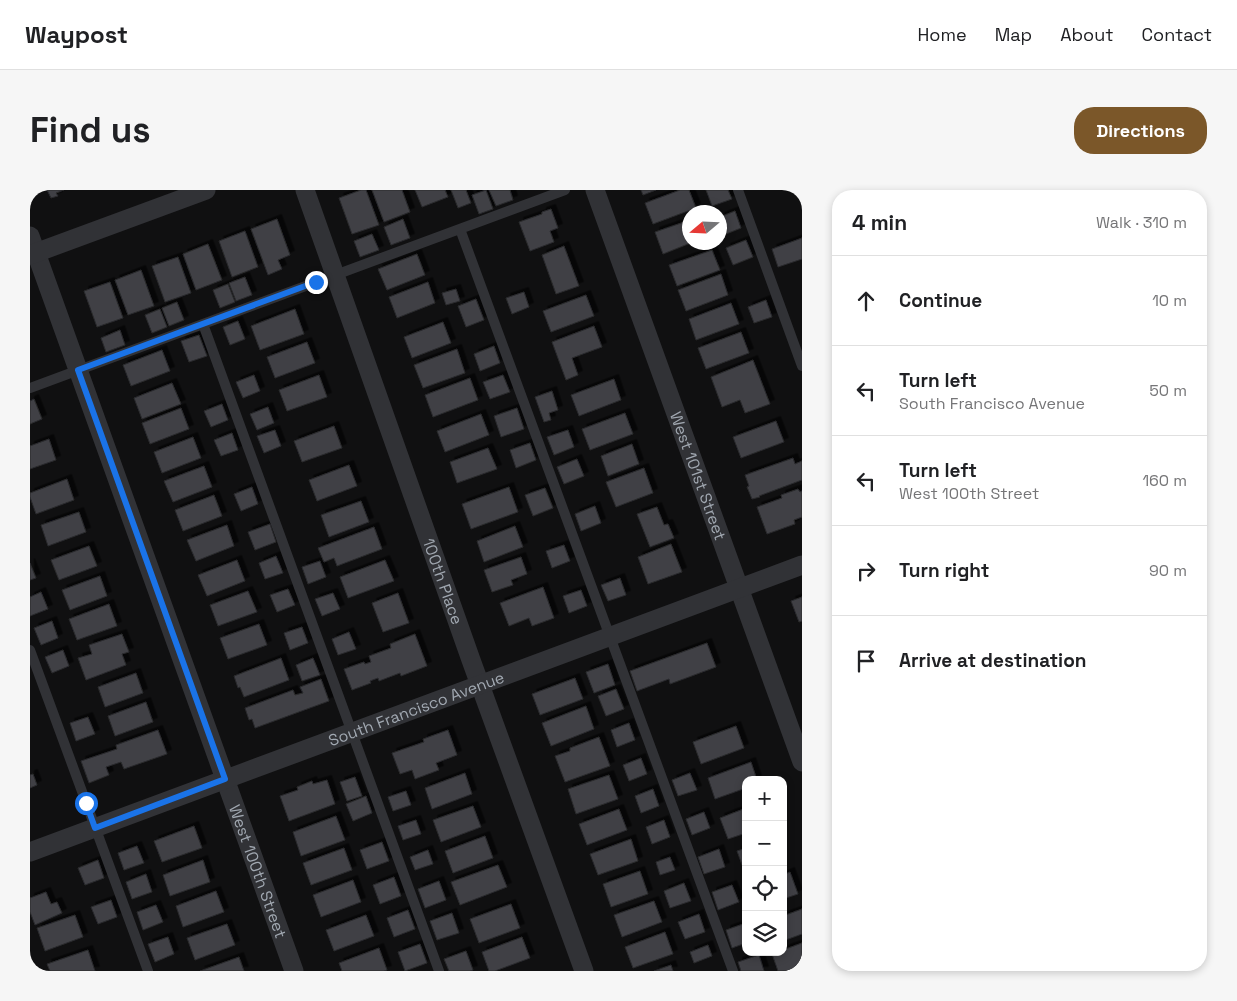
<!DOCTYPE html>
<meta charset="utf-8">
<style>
body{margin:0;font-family:"Space Grotesk",sans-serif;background:#f6f6f6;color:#202124}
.controls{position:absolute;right:15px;bottom:15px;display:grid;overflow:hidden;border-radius:10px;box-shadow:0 2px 8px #0003}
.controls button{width:45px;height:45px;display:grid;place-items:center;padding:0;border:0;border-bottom:1px solid #e0e0e0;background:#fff;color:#202124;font:25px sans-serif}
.compass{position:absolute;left:652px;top:15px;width:45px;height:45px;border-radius:50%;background:#fff;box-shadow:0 2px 8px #0003;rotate:251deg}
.stop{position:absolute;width:15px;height:15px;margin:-11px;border:4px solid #1a73e8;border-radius:50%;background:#fff}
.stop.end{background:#1a73e8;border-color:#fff;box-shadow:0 1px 5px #0008}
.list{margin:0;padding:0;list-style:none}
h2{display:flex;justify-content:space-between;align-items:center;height:65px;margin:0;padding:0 20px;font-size:21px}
h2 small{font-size:16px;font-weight:400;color:#757577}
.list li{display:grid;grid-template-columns:32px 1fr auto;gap:15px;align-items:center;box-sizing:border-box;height:90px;padding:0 20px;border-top:1px solid #e0e0e0}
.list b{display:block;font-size:19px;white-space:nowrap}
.list p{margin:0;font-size:16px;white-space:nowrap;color:#757577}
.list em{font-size:16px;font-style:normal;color:#757577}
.icon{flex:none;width:28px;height:28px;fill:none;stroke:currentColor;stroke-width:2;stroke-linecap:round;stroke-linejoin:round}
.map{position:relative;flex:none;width:772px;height:781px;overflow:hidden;border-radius:20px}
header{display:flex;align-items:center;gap:30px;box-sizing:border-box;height:70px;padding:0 25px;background:#fff;border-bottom:1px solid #e0e0e0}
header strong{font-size:24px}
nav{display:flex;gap:28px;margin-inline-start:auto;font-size:18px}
.intro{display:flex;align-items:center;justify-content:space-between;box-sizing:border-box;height:120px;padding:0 30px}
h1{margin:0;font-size:35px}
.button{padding:12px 22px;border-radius:20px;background:#7b5729;color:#fff;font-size:18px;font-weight:700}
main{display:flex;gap:30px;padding:0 30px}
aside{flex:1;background:#fff;border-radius:20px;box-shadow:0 2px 8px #0003}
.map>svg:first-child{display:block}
.building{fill:#3f4044;stroke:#2a2a2d;filter:url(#shadow)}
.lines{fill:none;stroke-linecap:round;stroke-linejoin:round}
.service{stroke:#313236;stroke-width:10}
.minor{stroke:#313236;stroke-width:19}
.route{stroke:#1a73e8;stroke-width:6}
.labels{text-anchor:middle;stroke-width:4;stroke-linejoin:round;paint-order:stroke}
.street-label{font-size:16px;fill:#a1a8b1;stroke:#0b0b0c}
</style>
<header>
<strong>Waypost</strong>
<nav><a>Home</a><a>Map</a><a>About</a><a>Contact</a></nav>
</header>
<div class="intro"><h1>Find us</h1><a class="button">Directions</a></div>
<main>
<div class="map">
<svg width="772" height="781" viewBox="0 0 772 781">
<defs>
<filter id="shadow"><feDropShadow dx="4.5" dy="-4.5" stdDeviation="0" flood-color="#0009"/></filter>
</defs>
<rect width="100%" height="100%" fill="#101011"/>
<!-- building -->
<path class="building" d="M17 0H34L26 3 28 6 21 8Z
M331 0H336L349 35 322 44 309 8Z
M342 0H372L380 22 354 32Z
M385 0H415L418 7 392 17Z
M421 0H436L441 13 428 18Z
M456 0 463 19 449 24 442 5Z
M459 0H480L483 10 466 16Z
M611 0H626L613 5Z
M650 0H659L666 18 623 34 615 13Z
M676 0H698L702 9 682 16Z
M521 19 528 38 520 41 524 52 500 61 489 32 512 24V22Z
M705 21 711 38 691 46 690 41V27Z
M247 29 260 65 248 70 252 79 238 85 221 39Z
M373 29 380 48 361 55 354 37Z
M660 30V52H663L633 64 625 42Z
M215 41 228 77 202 87 189 51Z
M342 44 349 60 330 67 324 51Z
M772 48V69L748 77 742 59Z
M716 50 723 67 703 75 696 58Z
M178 54 192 90 166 100 153 64Z
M534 56 549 96 526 104 512 65Z
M682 60 690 80 647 96 639 75Z
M387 64 395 85 357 100 348 79Z
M148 67 161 103 135 112 122 76Z
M111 80 124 116 98 125 85 90Z
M691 84 698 105 656 121 648 100Z
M215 87 222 105 206 111 199 93Z
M80 92 93 128 67 137 54 101Z
M398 92 405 113 367 128 359 107Z
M198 94 205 112 190 118 183 100Z
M426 99 430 111 416 115 412 103Z
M494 102 499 117 482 124 476 108Z
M556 105 564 126 521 142 513 121Z
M446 109 454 130 436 137 428 116Z
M736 110 742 127 724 133 718 117Z
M147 112 154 130 139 136 132 118Z
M701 113 709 134 666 150 659 129Z
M130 119 137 137 122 143 115 125Z
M265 119 274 144 230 160 221 136Z
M208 131 215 149 200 155 193 137Z
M413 132 421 153 382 168 374 147Z
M564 136 572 157 542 168 548 185 536 190 522 152Z
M90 140 95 155 76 162 71 148Z
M711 142 719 163 676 179 668 158Z
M169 145 177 166 159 172 151 151Z
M277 152 285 173 245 188 237 167Z
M464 156 470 173 450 181 444 164Z
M427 159 435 183 393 198 384 175Z
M132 160 140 181 101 196 93 175Z
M723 170 740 214 715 223 710 210 692 217 681 187Z
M224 185 230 201 213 208 206 192Z
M289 185 297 207 257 221 249 200Z
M473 185 480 202 460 209 453 192Z
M440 188 448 210 403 227 395 205Z
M584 189 591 210 549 226 541 205Z
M142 193 151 214 112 229 104 208Z
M522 201 528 220 519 223 521 230 514 232 505 207Z
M4 209 12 229 0 234V211Z
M192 214 198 230 181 237 174 221Z
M238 217 244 233 227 240 220 224Z
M151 218 159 239 120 254 112 233Z
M487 218 494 239 471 247 464 226Z
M595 223 603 244 560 260 552 239Z
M451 224 459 245 415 262 407 241Z
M746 231 754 252 711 268 703 247Z
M304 236 312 258 272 272 264 251Z
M245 240 251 256 234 263 227 246Z
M538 240 544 257 524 265 517 247Z
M202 243 208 260 191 266 184 250Z
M163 247 171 268 132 283 124 262Z
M19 249 26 270 0 279V256Z
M500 253 506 270 486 278 480 260Z
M602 254 609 274 578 286 571 266Z
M458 258 467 279 427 293 420 272Z
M763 268 765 274 772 271V290L729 306 730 307 722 309 717 297 719 296 715 285Z
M547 269 554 286 534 294 527 277Z
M319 275 327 296 287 311 279 290Z
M174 276 182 297 143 312 134 291Z
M614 278 623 303 586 317 576 292Z
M37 289 44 310 6 324 0 307V303Z
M222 297 228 314 211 321 204 304Z
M479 297 488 322 441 339 432 314Z
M515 298 523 318 503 326 495 305Z
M768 299 770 302 772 301V327L764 330 765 334 737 344 727 317 752 308 751 305Z
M184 305 192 326 153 341 145 320Z
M331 311 339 332 299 347 291 325Z
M565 316 571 333 551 341 545 324Z
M627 317 634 335 638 334 644 348 620 357 607 324Z
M49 322 56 342 18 356 11 335Z
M240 334 246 352 225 360 218 342Z
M197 335 204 356 166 371 157 350Z
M485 336 493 357 454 372 447 351Z
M344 337 352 359 307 376 304 368 294 372 288 358Z
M641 354 652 382 618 394 608 367Z
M534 355 540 371 522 378 516 361Z
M59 356 67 376 29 390 21 370Z
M246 366 253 383 235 389 229 373Z
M491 367 497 384 481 390 483 395 462 402 454 380Z
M207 370 215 391 177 406 168 385Z
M355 370 364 391 318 408 310 387Z
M290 371 296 387 278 394 272 377Z
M0 373 6 388 0 390Z
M70 386 77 406 40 420 32 400Z
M590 388 596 405 578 411 571 395Z
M513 397 524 428 502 436 499 428 479 436 470 413Z
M258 399 265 415 247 422 240 405Z
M551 400 557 416 539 423 533 406Z
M218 401 227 422 188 436 180 415Z
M11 402 18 419 0 426V407Z
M303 403 310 419 292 426 285 409Z
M368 403 379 433 353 442 342 413Z
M772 407V431L769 432 761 411Z
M79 414 87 436 47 450 39 429Z
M22 431 28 448 11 455 4 438Z
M229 434 237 455 198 469 190 448Z
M272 437 278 453 260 460 254 443Z
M319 442 326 459 308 465 302 449Z
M92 444 99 462 92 464 96 475 56 490 48 468 62 464 59 455Z
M385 444 397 476 371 486 370 483 349 491 348 488 340 491 341 493 322 500 314 479 334 472 335 474 341 472 339 466 361 458 360 454Z
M677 453 686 477 640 494 639 489 607 501 600 481Z
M33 460 39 476 22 483 15 467Z
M251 468 259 490 214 507 210 497 208 498 204 486Z
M283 468 290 485 272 491 266 475Z
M578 474 585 495 564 503 556 482Z
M106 483 113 503 75 517 68 497Z
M545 488 553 509 510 525 502 504Z
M291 489 299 511 225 538 222 529 219 530 215 518 263 500 265 505 273 503 270 497Z
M586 499 594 519 576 526 568 506Z
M116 512 123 532 85 546 78 526Z
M556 516 564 539 521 556 512 533Z
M58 527 65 544 46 551 40 533Z
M599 533 605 550 587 557 581 540Z
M706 536 714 558 671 574 663 552Z
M128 540 137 564 94 579 91 572 76 577 79 585 59 593 51 571 87 559 86 555Z
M418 540 427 565 406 573 409 580 385 589 382 580 370 584 362 563 394 552 393 549Z
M569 547 580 576 535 592 525 566 540 561V558Z
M611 568 617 584 599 591 593 575Z
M721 572 727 590H716V598L685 609 678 588Z
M435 583 442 604 402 619 395 598Z
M660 583 667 600 648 606 642 590Z
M3 584 7 595 0 598V585Z
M579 585 588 609 546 624 538 599Z
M325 587 332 606 317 611 310 592Z
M297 590 305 614 259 631 250 606 268 600 267 597 282 591 283 594Z
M623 599 629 616 611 623 605 606Z
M376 601 381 615 363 621 358 607Z
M336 606 342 623 323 631 316 614Z
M443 616 451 637 411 652 403 630Z
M716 618V643L698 649 690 628Z
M589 619 597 640 557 655 549 634Z
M674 622 680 638 662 645 656 629Z
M306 626 315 650 271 666 263 642Z
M386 630 391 644 373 650 368 636Z
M634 630 640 647 622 654 616 637Z
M164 636 172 658 132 672 124 651Z
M455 646 463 668 423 683 415 661Z
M601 649 608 671 568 685 560 664Z
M352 652 359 671 337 679 330 660Z
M107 656 114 673 94 680 88 663Z
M314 658 322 680 281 695 273 673Z
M716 658V683H715L707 661Z
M689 659 695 677 674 684 668 667Z
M398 660 403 674 385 680 380 667Z
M640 667 645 680 630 685 626 672Z
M68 670 74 688 55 695 48 678Z
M173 670 180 692 140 706 133 685Z
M468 675 477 697 430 715 421 692Z
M610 681 618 704 581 717 573 694Z
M760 682 768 704 753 709V685Z
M116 684 122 702 102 709 96 692Z
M364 687 371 706 350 714 343 695Z
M323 690 331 712 291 727 283 705Z
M409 691 416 710 395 718 388 699Z
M654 693 661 711 640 718 634 701Z
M702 695 709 712 688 720 682 702Z
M186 701 194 722 153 737 146 716Z
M16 702 21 714 27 712 32 723 5 735 0 722V708Z
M81 710 87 727 68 734 61 717Z
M624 711 632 732 592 747 584 725Z
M481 714 490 738 449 753 440 729Z
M126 715 133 732 113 740 107 722Z
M772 719V744L753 751V726Z
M378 720 385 739 364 747 357 728Z
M422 723 429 743 407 750 400 731Z
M669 724 675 742 655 749 648 732Z
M45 725 53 747 15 761 7 738Z
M336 725 344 746 304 761 296 740Z
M716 733V753L702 758 696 740Z
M197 734 205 755 165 770 157 748Z
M635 742 643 764 603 778 595 757Z
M138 747 144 764 125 772 118 754Z
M492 747 500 768 465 781H459L452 762Z
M772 753V779L766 781H748L742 764 747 762H753V760Z
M390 754 397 773 375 781 368 762Z
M678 755 682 766 664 773 660 762Z
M349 758 357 780 354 781H312L309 773Z
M58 760 65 781H20L17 774Z
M436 761 443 780 440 781H419L414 769Z
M729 765 734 781H711L708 772Z
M209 767 214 781H170Z
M641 775 643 781H624Z"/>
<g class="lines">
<!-- service -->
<path class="service" d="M708 0 772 176
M430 39 703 781
M173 134 409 781
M0 198 535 0
M0 460 118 781"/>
<!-- minor -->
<g class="minor">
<path id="s1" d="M275 0 441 470 554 781"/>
<path id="s2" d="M565 0 772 572"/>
<path id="s3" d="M0 46 264 781"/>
<path d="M0 65 176 0"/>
<path id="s4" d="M0 662 772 375"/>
</g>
</g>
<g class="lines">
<!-- route -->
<path class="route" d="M56 613 65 638 195 589 48 180 286 92"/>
</g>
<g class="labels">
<!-- street labels -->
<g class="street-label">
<text dy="6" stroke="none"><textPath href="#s2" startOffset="304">West 101st Street</textPath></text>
<text dy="6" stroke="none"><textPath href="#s1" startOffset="415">100th Place</textPath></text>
<text dy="6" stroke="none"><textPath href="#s4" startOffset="412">South Francisco Avenue</textPath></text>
<text dy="6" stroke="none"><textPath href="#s3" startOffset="675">West 100th Street</textPath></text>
</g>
</g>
</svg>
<div class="controls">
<button>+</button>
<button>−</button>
<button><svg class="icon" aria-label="locate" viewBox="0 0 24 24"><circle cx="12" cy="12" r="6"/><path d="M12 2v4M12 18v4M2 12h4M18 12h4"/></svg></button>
<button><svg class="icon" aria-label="layers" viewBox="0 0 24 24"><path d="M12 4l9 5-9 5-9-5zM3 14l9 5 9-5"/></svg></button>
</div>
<svg class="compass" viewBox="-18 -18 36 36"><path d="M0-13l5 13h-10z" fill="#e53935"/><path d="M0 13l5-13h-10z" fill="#757577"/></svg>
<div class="stop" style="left:56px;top:613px"></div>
<div class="stop end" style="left:286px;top:92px"></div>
</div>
<aside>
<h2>4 min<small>Walk · 310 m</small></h2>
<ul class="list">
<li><svg class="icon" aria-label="ahead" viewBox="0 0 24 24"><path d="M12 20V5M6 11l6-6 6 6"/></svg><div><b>Continue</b></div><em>10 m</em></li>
<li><svg class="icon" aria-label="left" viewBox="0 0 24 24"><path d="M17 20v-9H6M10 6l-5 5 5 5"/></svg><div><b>Turn left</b><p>South Francisco Avenue</p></div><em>50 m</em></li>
<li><svg class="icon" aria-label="left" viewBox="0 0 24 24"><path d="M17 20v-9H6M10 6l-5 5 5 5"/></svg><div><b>Turn left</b><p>West 100th Street</p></div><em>160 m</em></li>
<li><svg class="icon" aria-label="right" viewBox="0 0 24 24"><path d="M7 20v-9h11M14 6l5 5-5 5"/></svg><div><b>Turn right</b></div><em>90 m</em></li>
<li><svg class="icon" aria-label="arrive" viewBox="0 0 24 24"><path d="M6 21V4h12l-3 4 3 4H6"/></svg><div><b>Arrive at destination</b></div></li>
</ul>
</aside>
</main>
